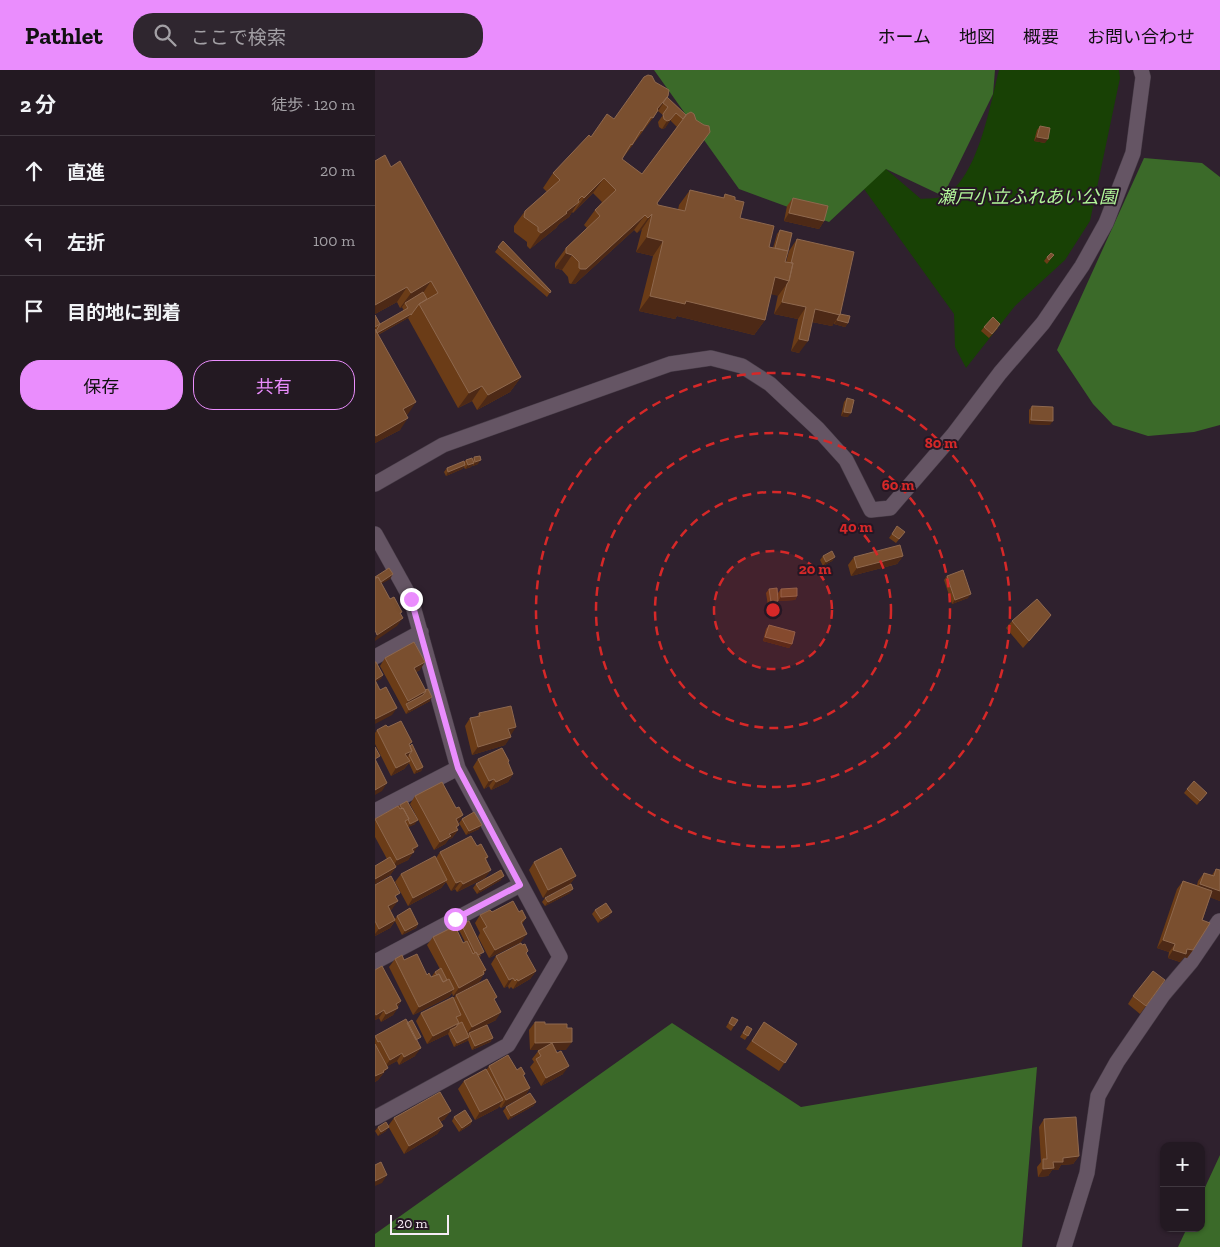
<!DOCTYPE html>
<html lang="ja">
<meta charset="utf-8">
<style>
body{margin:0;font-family:"Zilla Slab","Noto Sans JP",serif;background:#2f262f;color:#f1f3f6}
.controls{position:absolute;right:15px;bottom:15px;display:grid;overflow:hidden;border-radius:10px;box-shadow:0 1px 4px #0004}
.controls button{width:45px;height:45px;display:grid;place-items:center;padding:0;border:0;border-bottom:1px solid #403840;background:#231922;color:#f1f3f6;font:25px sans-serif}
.scale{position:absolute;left:15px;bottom:12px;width:59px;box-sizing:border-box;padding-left:5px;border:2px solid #f6ecf5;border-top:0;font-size:14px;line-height:18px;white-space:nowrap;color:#f6ecf5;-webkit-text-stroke:4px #251724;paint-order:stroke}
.stop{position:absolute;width:15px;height:15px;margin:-11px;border:4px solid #ea8dfd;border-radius:50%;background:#fff}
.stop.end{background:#ea8dfd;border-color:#fff;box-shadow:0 1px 5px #0008}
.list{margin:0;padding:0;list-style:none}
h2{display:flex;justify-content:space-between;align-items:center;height:65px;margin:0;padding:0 20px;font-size:21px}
h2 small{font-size:16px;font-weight:400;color:#a3a0a5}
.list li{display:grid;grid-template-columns:32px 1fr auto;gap:15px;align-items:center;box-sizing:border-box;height:70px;padding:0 20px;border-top:1px solid #403840}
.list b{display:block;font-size:19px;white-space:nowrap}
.list em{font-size:16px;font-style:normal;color:#a3a0a5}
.actions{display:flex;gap:10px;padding:15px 20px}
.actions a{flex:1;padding:11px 0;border:1px solid #ea8dfd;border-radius:20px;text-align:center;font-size:18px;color:#ea8dfd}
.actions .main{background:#ea8dfd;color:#111}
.icon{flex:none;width:28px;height:28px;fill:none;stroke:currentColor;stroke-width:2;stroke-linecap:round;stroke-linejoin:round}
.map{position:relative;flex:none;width:845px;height:1177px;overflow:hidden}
header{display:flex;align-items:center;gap:30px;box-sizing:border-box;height:70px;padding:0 25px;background:#ea8dfd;color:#111}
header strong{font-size:24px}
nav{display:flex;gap:28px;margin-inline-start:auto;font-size:18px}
.search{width:350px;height:45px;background:#2f262f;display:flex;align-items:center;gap:12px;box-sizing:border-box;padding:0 18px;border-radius:20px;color:#a3a0a5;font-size:19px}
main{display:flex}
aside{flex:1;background:#231922}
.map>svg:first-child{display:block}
.green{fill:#184105}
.forest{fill:#3b6a29}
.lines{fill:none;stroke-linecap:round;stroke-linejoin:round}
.minor-casing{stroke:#473c47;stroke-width:16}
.minor{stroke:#655564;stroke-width:15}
.wall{fill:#6b3c17;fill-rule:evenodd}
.shaded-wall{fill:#4d2916}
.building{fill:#7a4f2f;stroke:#8e684e}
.route{stroke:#ea8dfd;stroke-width:6}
.ring{fill:none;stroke:#d62828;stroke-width:2.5;stroke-dasharray:9 6}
.labels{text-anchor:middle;stroke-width:4;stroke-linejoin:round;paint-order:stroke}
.park-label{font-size:18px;font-style:italic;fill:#b1f599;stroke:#251724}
.centre{fill:#d62828;stroke:#251724;stroke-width:2.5}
.ring-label{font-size:15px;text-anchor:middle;font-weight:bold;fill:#d62828;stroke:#251724;stroke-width:4;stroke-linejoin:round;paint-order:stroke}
</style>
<header>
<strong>Pathlet</strong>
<div class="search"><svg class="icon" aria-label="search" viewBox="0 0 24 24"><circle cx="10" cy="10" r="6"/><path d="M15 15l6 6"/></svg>ここで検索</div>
<nav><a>ホーム</a><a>地図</a><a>概要</a><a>お問い合わせ</a></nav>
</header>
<main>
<aside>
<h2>2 分<small>徒歩 · 120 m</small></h2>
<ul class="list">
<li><svg class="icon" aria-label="ahead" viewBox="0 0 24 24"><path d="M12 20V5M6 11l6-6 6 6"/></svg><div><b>直進</b></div><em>20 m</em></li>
<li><svg class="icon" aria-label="left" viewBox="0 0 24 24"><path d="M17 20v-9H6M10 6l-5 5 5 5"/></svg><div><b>左折</b></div><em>100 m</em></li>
<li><svg class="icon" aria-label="arrive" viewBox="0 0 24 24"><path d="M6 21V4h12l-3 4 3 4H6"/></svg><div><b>目的地に到着</b></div></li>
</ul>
<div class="actions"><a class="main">保存</a><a>共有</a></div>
</aside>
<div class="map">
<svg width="845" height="1177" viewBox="0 0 845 1177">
<rect width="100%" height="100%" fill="#2f212e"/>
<!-- green -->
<path class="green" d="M624 0H744L745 8 715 151 690 190 640 236 591 298 580 277 579 244 489 119 484 105 511 99 546 129C553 128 563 129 569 126 603 108 615 35 624 0Z"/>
<!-- forest -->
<path class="forest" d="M279 0H620L618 24 568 126 511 99 454 152 364 119Z
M769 88 827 93 845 107V355L819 362 773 366 738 355 718 334 682 280Z
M297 953 426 1037 662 997 647 1177H0V1164Z
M845 1085V1177H803L812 1158H826V1126Z"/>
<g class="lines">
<defs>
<path id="minor" d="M0 414 68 375 295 294 336 288 367 296 395 314 443 359 471 390 496 440 515 438 578 365 625 303 668 253 707 196 731 153 758 83 768 7 766 0
M0 464 36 529 83 698 185 887 133 975 0 1048
M0 587 46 562
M0 741 83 698
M0 892 145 815
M689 1177 712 1103 723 1026 742 992 788 925 816 892 844 851"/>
</defs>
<!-- minor casing -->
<use href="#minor" class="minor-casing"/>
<!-- minor -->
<use href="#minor" class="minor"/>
</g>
<!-- wall -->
<path class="wall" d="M280 12 292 27 311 45 324 77 282 133 283 135 303 140 304 135 315 120 348 128 350 124 360 130 365 148 394 177 398 178 402 164 405 160 410 192H411L414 181 422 169 465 244 473 253 470 257 459 254V252L457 256 437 252 424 283 416 281 423 249 399 244 403 225 396 224 390 250 379 265 302 246 300 249 264 241 278 186 261 182 267 159 262 163 259 160 200 214H196L194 213 193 207 187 200 180 198V193L191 178 212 158 209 155 220 140 227 132 218 123 198 143 197 142 194 147 184 154 181 158 155 179 152 176V172L139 162V156L150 141 172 122 168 118 178 103 216 67 239 49ZM283 41 288 45 283 52 284 57 287 59 290 58 295 50 302 57 267 104 247 89Z
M665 56 670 73 659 71 662 60Z
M16 97 146 307 135 322 102 340 97 331 83 338 33 248 3 265 33 344 31 345 25 360 0 373V245L5 254 29 241 27 237 25 238 22 232 0 244Z
M418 128 449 151 444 159 409 151 412 136Z
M128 171 176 221 172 227 120 182Z
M679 185 672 194 669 191 672 187Z
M609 257 623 258 614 268 606 261Z
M472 328 473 347 466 346 469 332Z
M657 336 675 355 654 354V340Z
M99 387 103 394 98 396 97 395 96 397 90 399 89 397 87 399 71 406 69 402 72 398 89 392 91 390 98 389Z
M522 456 530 462 521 473 514 468Z
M448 486 460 487 457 491 448 496 445 490Z
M528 486 522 494 476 506 473 495 479 487Z
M572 506 593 528 577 534 569 510Z
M394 519 403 527V523L406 519 422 526 420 530 403 531 401 535 393 536 391 523Z
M676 545 670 553 648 578 631 558 637 551Z
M394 555 417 574 414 578 388 571 391 559Z
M10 588 45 600 41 602 55 631 31 644 5 596Z
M104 643 136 665 130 675 97 685 90 656 95 648 102 647Z
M13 657 37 672 34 675 48 697 46 701 39 704 34 693 29 699 16 706 0 674V663L2 660Z
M103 689 133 693 138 704 133 712 116 720 114 716 109 719 98 697Z
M812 719 832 723 822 735 809 723Z
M40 726 83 753 82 759 83 760 77 768 74 769 70 774 59 780 35 734Z
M25 735 40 754 33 757 37 784 33 790 20 796 21 797 15 805 0 814V796L12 789 0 767V749L23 736Z
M87 749 104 759 91 765 84 753Z
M102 776 113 787 111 790 110 808 82 822 80 819 76 821 71 812 66 818 33 836 20 812 26 804 61 788 65 782Z
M159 792 201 806 195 814 168 828 154 800Z
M841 799 845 800V831L835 827 818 880 812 888 809 887 805 892 793 888 794 882 782 878 802 819 808 811 822 815 823 811 829 803 837 805Z
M126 810 102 824 98 818 101 814Z
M0 815 21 828 17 839 15 840 20 849 22 846 43 854 41 858 27 865 20 851 15 858 0 866Z
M195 823 170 836 167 832 170 828Z
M220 840 234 846 223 853 217 844Z
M117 842H144L151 848 147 854 146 872 114 888 103 867 105 863 100 853 105 845Z
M86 854 106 886 104 887 111 900 104 912 78 926 77 923 74 927 38 945 14 897 20 889 29 890 56 907H58L57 906 60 902 65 899 52 875 58 867 88 873 90 872 83 858Z
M147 875 153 881 151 884 161 901 155 909 138 919 136 917 134 919 133 916 129 918 116 894 121 886Z
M0 900 26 931 18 945 6 952 4 948 0 950Z
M790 910 765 944 753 934 758 926Z
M81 925 120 930 121 950 93 964V965L94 963 118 968 115 972 97 980 93 970 92 971 79 977 73 964 52 974 41 951 46 943 78 929Z
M357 947 359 956 356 961 351 957Z
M160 952 170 954 191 980H181L188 1004 166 1016 155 997 159 992 157 989 164 980H155L154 960Z
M389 952 422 974 404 1001 371 979Z
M372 956 377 959 370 970 365 967Z
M0 966 43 971 42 972 40 986 24 995 22 991 12 996 7 1005 3 1010 0 1012Z
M114 996 142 1000 149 1006 155 1018 150 1026 126 1038 124 1036 123 1038 100 1050 83 1019 89 1011 112 999Z
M161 1032 158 1036 133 1050 128 1041 131 1037Z
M79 1047 97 1051 95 1055 84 1062 77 1051Z
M19 1048 70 1049 65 1052 68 1056 62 1064 29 1084 13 1056Z
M669 1049 704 1086 698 1094 686 1095 683 1100H677L673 1106 663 1107 662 1097 666 1092 664 1057Z
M3 1057 11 1061 3 1066 0 1061Z"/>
<!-- shaded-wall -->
<path class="shaded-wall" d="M293 26 283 41 282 39Z
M301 43 290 58 287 59 292 51Z
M662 67 673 69 670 73 659 71Z
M229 108 218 123 198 143 209 128Z
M207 126 194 147 184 154 181 158 155 179 166 163Z
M414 143 449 151 444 159 409 151Z
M277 144 267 159 262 163 273 148Z
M270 145 259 160 200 214H196L206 199Z
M272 167 288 171 278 186 261 182Z
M191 183 197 185 187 200 180 198Z
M400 207 414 211 403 226 389 222Z
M56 211 46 226 30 233 27 237 25 238 36 223Z
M32 217 22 232 0 244V235Z
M275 226 311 231 390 250 379 265 302 246 300 249 264 241Z
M407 232 431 237 423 249 399 244Z
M440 239 465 245 457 256 432 251Z
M36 244 33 248 0 266V264Z
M462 250 473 253 470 257 459 254Z
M424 269 433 271 424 283 416 281Z
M146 307 135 322 102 340 113 325Z
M107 316 97 331 83 338 94 323Z
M41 332 33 344 20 351 28 339Z
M469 342 476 343 473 347 466 346Z
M33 348 25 360 0 373V367L1 366Z
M656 350 678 351 675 355 654 354Z
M106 390 103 394 98 396 100 392Z
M99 393 96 397 90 399 93 395Z
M90 395 87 399 71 406 73 402Z
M528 486 522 494 476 506 482 498Z
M460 487 457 491 448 496 451 492Z
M18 504 15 509 1 517 3 513Z
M596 524 593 528 577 534 580 530Z
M422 526 420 530 403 531 401 535 393 536 396 532 403 531 406 527Z
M28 548 22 556 0 571V568L2 565Z
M390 567 417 574 414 578 388 571Z
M50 592 45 600 33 606 39 598Z
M8 605 6 609 0 612V610Z
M51 621 45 629 31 634 33 631Z
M57 627 55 631 31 644 34 640Z
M22 638 17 645 0 654V649Z
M141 657 136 665 128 667 133 659Z
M136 667 130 675 97 685 103 677Z
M37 681 31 689 30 684Z
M35 691 29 699 16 706 21 698Z
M48 697 46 701 39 704 42 700Z
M138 704 133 712 116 720 121 712Z
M119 709 114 716 109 719 114 711Z
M12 713 7 721 0 725V720Z
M88 745 83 753 81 749Z
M43 750 40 754 32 758 35 754Z
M84 755 80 761 83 760 77 768 74 769 70 774 59 780 65 772 81 757Z
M107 755 104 759 91 765 94 761Z
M43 776 33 790 17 798 22 790 37 779Z
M21 797 15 805 0 814V809Z
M116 800 110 808 82 822 88 814Z
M129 806 126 810 102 824 105 820Z
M201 806 195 814 168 828 173 820Z
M72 810 66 818 33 836 38 828Z
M86 811 80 819 76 821 81 813Z
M825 814 845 821V831L819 822Z
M198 819 195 823 170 836 173 832Z
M23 831 17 839 8 844 13 836Z
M237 842 234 846 223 853 226 849Z
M20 850 15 858 0 866V864L4 859Z
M43 854 41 858 27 865 30 861Z
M152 864 146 872 114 888 120 880Z
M788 870 800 874 794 882 782 878Z
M812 879 818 880 812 888 809 887 805 892 793 888 798 880Z
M111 900 106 906 109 904 104 912 78 926 84 918Z
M161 901 155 909 138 919 143 911Z
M138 908 133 916 129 918 134 910Z
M79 919 74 927 38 945 44 937Z
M26 931 21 939 23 938 18 945 6 952 11 944 21 934Z
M9 940 4 948 0 950V947L1 945Z
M126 942 121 950 91 965 97 957Z
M84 953 77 962 75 960 73 964 52 974 58 966Z
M94 967 92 971 79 977 82 973Z
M118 968 115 972 97 980 100 976Z
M197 972 191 980H155L160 973Z
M46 978 40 986 24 995 29 987Z
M27 983 22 991 9 998 15 990Z
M194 996 188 1004 166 1016 171 1008Z
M13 998 7 1005 3 1010 0 1012V1006Z
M155 1018 150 1026 126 1038 131 1030Z
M128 1030 123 1038 100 1050 105 1042Z
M161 1032 158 1036 133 1050 136 1046Z
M76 1041 70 1049 58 1056 63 1048Z
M97 1051 95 1055 84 1062 87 1058Z
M68 1056 62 1064 29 1084 34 1076Z
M14 1057 11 1061 3 1066 6 1062Z
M704 1086 698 1094 686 1095 683 1100H677L673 1106 663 1107 668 1099 678 1092 688 1088Z
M12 1105 7 1113 0 1116V1111Z"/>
<!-- building -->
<path class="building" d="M273 5 277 6 280 12 294 20 293 26 282 39 283 40 278 48 276 47 267 61 266 60 257 75 256 74 247 89 267 104 312 44 316 42 319 44 321 50 329 55 334 56 335 62 282 133 283 135 310 141 315 120 349 128 350 124 360 127V130L369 132 365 148 399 156 394 177 413 181 410 192 418 193 414 211 400 207 390 250 311 231 310 234 275 226 288 171 272 167 277 144 273 148 270 145 211 199H206L204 198V192L197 185 191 183V178L225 146 220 140 241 120 229 108 209 128 207 126 203 130 204 132 191 142 192 143 166 163 163 161V157L149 147 150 141 185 110 178 103 214 65 216 67 232 44 239 49 269 7Z
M292 27 311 45 308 49 301 43 295 50 292 51 289 49 288 44 293 37 288 33Z
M665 56 675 58 673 69 662 67Z
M10 85 16 97 25 91 146 307 113 325 107 316 94 323 44 234 63 223 56 211 36 223 32 217 0 235V91Z
M418 128 453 136 449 151 414 143Z
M405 160 417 163 413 181 400 178Z
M422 169 479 182 465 245 440 239 433 271 424 269 431 237 407 232 412 214 414 211 418 193H416Z
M128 171 176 221 175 223 123 177Z
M676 183 679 185 674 190 672 187Z
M48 222 52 229 44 234 36 245V244L2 263 1 261 5 254 33 238 30 233Z
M465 244 475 246 473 253 462 250Z
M0 245 5 254 0 257Z
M618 247 625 254 617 264 609 257Z
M0 259 41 332 28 339 33 348 1 366 0 364Z
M472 328 479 330 476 343 469 342Z
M657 336 678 337V351L656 350Z
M105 386 106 390 100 392 99 387Z
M97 388 99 393 93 395 91 390Z
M89 391 90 395 73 402 72 398Z
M522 456 530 462 524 469 517 464Z
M525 475 528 486 482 498 479 487Z
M457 481 460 487 451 492 448 486Z
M14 498 18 504 6 512 3 507 0 508V507Z
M588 500 596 524 580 530 572 506Z
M3 507 15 529 19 527 27 542 25 543 28 548 2 565 0 560V509Z
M402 518 403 531 396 532 394 519Z
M422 518V526L406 527V519Z
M662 529 676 545 654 571 637 551Z
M394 555 420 562 417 574 390 567Z
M39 572 50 592 39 598 51 621 33 631 10 588Z
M0 592H1L8 605 0 610Z
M0 610 5 620 11 617 22 638 0 649Z
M53 619 57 627 34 640 31 634 48 625 51 621 50 620Z
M136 636 141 657 133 659 136 667 103 677 95 648 105 646 104 643Z
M26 651 37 672 34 674 37 681 30 684 35 691 21 698 2 660 11 655 13 657Z
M37 674 48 697 42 700 34 685 37 681 35 676Z
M0 677 5 686 0 689Z
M127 678 134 691 133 692 138 704 121 712 119 709 114 711 103 689Z
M0 689 12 713 0 720Z
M819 711 832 723 825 731 812 719Z
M67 712 81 738 84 737 88 745 81 749 84 755 81 757 83 760 74 764 76 766 65 772 40 726Z
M32 731 43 750 35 754 33 749H34L28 738 27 739 25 735Z
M23 736 25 739 28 738 34 749 30 751 43 776 37 779 39 782 22 790 0 749Z
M99 742 107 755 94 761 87 749Z
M96 766 102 776 106 774 113 787 110 788 116 800 88 814 86 811 81 813 65 782Z
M186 778 201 806 173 820 159 792Z
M60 786 72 810 38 828 26 804Z
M15 787 21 797 0 809V796Z
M841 799 845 800V821L825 814 829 803 839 806Z
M126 800 129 806 105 820 101 814Z
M16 806 25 823 20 826 23 831 13 836 20 850 4 859 0 851V815Z
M808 811 837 821 827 850 835 853 818 880 812 879 811 884 798 880 800 874 788 870Z
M196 814 198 819 173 832 170 828Z
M138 831 144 842 147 840 151 848 146 852 152 864 120 880 108 859 112 857 105 845 115 840 117 842Z
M231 833 237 842 226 849 220 840Z
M35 838 43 854 30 861 22 846Z
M94 851 109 882 103 885 101 882 100 883 86 854Z
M80 856 88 873 92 871 98 884 101 882 111 900 108 901 109 904 84 918 58 867Z
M146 873 147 875 150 874 153 881 151 883 161 901 143 911 142 909 140 911 138 908 134 910 121 886Z
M42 884 52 905 54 903 56 907 64 904 68 912 74 909 79 919 44 937 20 889 27 885 29 890Z
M7 896 26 931 21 934 23 938 11 944 9 940 1 945 0 943V900Z
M66 898 72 910 68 912 64 904 62 905 60 902Z
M778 901 790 910 771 936 758 926Z
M112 909 122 927 119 929 126 942 97 957 81 925Z
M78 927 86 945 81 947 84 953 58 966 46 943Z
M357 947 363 950 359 956 354 953Z
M31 949 46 978 29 987 27 983 15 990 5 971 3 972 0 966Z
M37 950 46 967 41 970 32 953Z
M87 952 94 967 82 973 75 960 81 957 83 954Z
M160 952H170V954H192V958H197V972L160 973Z
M389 952 422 974 410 993 377 971Z
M112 955 118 968 100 976 94 963Z
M372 956 377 959 373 966 368 963Z
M177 973 182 983 186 981 194 996 171 1008 161 989 166 986 163 981Z
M0 974 13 998 8 1001 9 1002 0 1006Z
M133 985 142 1000 146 997 150 1004 148 1005 155 1018 131 1030 114 996Z
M111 999 128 1030 105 1042 89 1011Z
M65 1022 76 1041 63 1048 68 1056 34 1076 19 1048Z
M155 1023 161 1032 136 1046 131 1037Z
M90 1040 97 1051 87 1058 79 1047Z
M701 1047 704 1086 688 1088V1092H678L679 1098 668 1099V1089H672L669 1049Z
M11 1052 14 1057 6 1062 3 1057Z
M6 1092 12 1105 0 1111V1095Z"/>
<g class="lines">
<!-- route -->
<path class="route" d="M36 529 83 698 145 815 80 849"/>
</g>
<!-- distance rings -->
<circle cx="398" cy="540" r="59" fill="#d62828" fill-opacity=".12"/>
<g class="ring">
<circle cx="398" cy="540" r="59"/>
<circle cx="398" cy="540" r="118"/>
<circle cx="398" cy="540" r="177"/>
<circle cx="398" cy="540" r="237"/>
</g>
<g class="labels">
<!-- park labels -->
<g class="park-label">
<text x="652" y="133">瀬戸小立ふれあい公園</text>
</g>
</g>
<circle cx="398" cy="540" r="8" class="centre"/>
<g class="ring-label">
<text x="566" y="378">80 m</text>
<text x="523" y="420">60 m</text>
<text x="481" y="462">40 m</text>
<text x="440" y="504">20 m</text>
</g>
</svg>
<div class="controls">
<button>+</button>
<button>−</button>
</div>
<div class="scale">20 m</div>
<div class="stop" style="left:80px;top:849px"></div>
<div class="stop end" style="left:36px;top:529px"></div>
</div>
</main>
